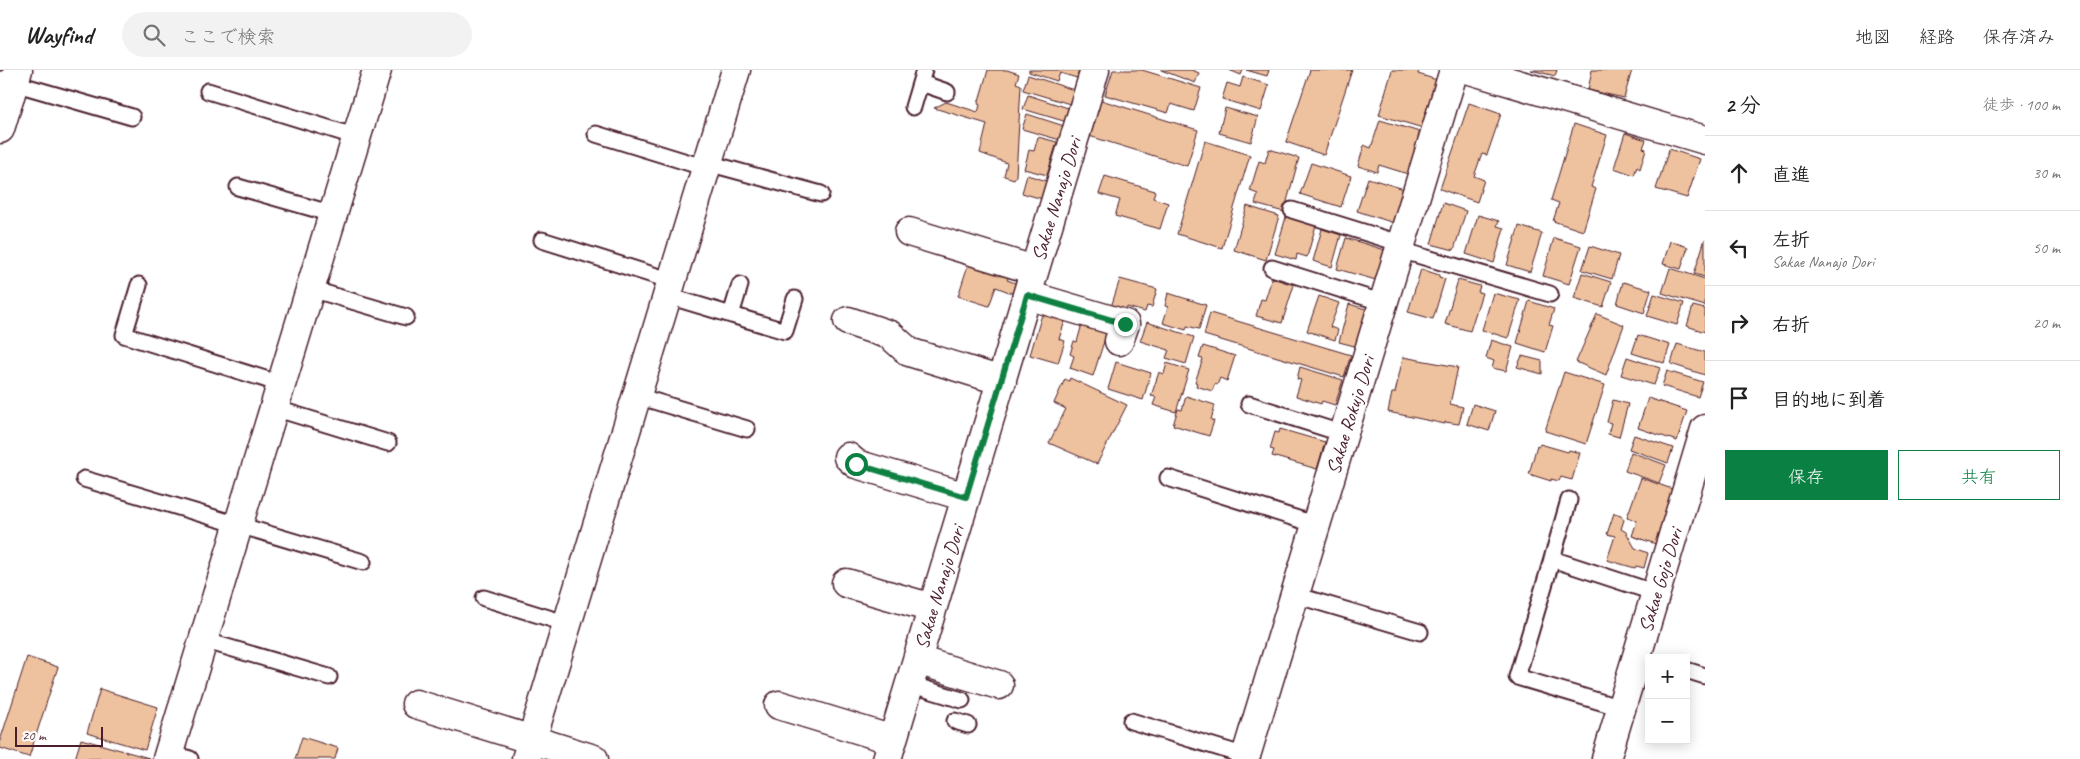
<!DOCTYPE html>
<html lang="ja">
<meta charset="utf-8">
<style>
body{margin:0;font-family:Caveat,"Klee One",sans-serif;background:#f2f2f2;color:#222}
.controls{position:absolute;right:15px;bottom:15px;display:grid;overflow:hidden;border-radius:0px;box-shadow:0 2px 12px #0003}
.controls button{width:45px;height:45px;display:grid;place-items:center;padding:0;border:0;border-bottom:1px solid #e0e0e0;background:#fff;color:#222;font:25px sans-serif}
.scale{position:absolute;left:15px;bottom:12px;width:88px;box-sizing:border-box;padding-left:5px;border:2px solid #4a1f2b;border-top:0;font-size:14px;line-height:18px;white-space:nowrap;color:#4a1f2b;-webkit-text-stroke:4px #fff;paint-order:stroke}
.stop{position:absolute;width:15px;height:15px;margin:-11px;border:4px solid #0b8043;border-radius:50%;background:#fff}
.stop.end{background:#0b8043;border-color:#fff;box-shadow:0 1px 5px #0008}
.list{margin:0;padding:0;list-style:none}
h2{display:flex;justify-content:space-between;align-items:center;height:65px;margin:0;padding:0 20px;font-size:21px}
h2 small{font-size:16px;font-weight:400;color:#767676}
.list li{display:grid;grid-template-columns:32px 1fr auto;gap:15px;align-items:center;box-sizing:border-box;height:75px;padding:0 20px;border-top:1px solid #e0e0e0}
.list b{display:block;font-size:19px;white-space:nowrap}
.list p{margin:0;font-size:16px;white-space:nowrap;color:#767676}
.list em{font-size:16px;font-style:normal;color:#767676}
.actions{display:flex;gap:10px;padding:15px 20px}
.actions a{flex:1;padding:11px 0;border:1px solid #0b8043;border-radius:0px;text-align:center;font-size:18px;color:#0b8043}
.actions .main{background:#0b8043;color:#fff}
.icon{flex:none;width:28px;height:28px;fill:none;stroke:currentColor;stroke-width:2;stroke-linecap:round;stroke-linejoin:round}
.map{position:relative;flex:none;width:1705px;height:689px;overflow:hidden}
header{display:flex;align-items:center;gap:30px;box-sizing:border-box;height:70px;padding:0 25px;background:#fff;border-bottom:1px solid #e0e0e0}
header strong{font-size:24px}
nav{display:flex;gap:28px;margin-inline-start:auto;font-size:18px}
.search{width:350px;height:45px;background:#f2f2f2;display:flex;align-items:center;gap:12px;box-sizing:border-box;padding:0 18px;border-radius:28px;color:#767676;font-size:19px}
main{display:flex}
aside{flex:1;background:#fff}
.map>svg:first-child{display:block}
.building{fill:#eec29e;stroke:#4a1f2b}
.lines{fill:none;stroke-linecap:round;stroke-linejoin:round}
.lane-casing{stroke:#4a1f2b;stroke-width:19}
.street-casing{stroke:#4a1f2b;stroke-width:31}
.lane{stroke:#fff;stroke-width:15}
.street{stroke:#fff;stroke-width:28}
.route{stroke:#0b8043;stroke-width:6}
.labels{text-anchor:middle;stroke-width:4.5;stroke-linejoin:round;paint-order:stroke}
.street-label{font-size:20px;fill:#4a1f2b;stroke:#fff}
</style>
<header>
<strong>Wayfind</strong>
<div class="search"><svg class="icon" aria-label="search" viewBox="0 0 24 24"><circle cx="10" cy="10" r="6"/><path d="M15 15l6 6"/></svg>ここで検索</div>
<nav><a>地図</a><a>経路</a><a>保存済み</a></nav>
</header>
<main>
<div class="map">
<svg width="1705" height="689" viewBox="0 0 1705 689">
<rect width="100%" height="100%" fill="#fff"/>
<filter id="ink" filterUnits="userSpaceOnUse"><feTurbulence type="fractalNoise" baseFrequency=".02" numOctaves="2"/><feDisplacementMap in="SourceGraphic" scale="10" xChannelSelector="R" yChannelSelector="G"/><feConvolveMatrix kernelMatrix="1 2 1 2 8 2 1 2 1" color-interpolation-filters="sRGB"/></filter>
<g filter="url(#ink)">
<!-- building -->
<path class="building" d="M988 0H1007L1019 4 1016 13 1021 15 1016 106 1014 109 1004 106 1007 93 980 83 987 54 934 38 946 32 978 42 980 35 978 34Z
M1029 0H1079L1077 8 1060 3 1057 11 1029 2Z
M1113 0H1142L1201 18 1194 41 1171 34 1168 43 1105 25Z
M1161 0H1192L1199 3 1195 13Z
M1229 0H1243L1241 5Z
M1246 0H1269L1267 6Z
M1310 0H1352L1324 85 1286 72Z
M1392 0H1419L1418 4 1437 10 1423 58 1379 45Z
M1531 0H1557L1555 6Z
M1592 0H1632L1624 28 1588 20Z
M1028 5 1074 20 1070 34 1023 20Z
M1243 7 1269 15 1261 41 1222 29 1227 13 1240 17Z
M1028 25 1071 39 1067 52 1023 39Z
M1101 30 1198 60 1187 96 1089 66Z
M1469 33 1501 44 1487 85 1482 84 1474 106 1484 110 1477 132 1440 119Z
M1225 38 1258 47 1251 72 1219 63Z
M1027 44 1064 56 1060 70 1022 59Z
M1380 50 1423 63 1408 104 1379 95 1377 102 1358 96 1364 75 1371 78Z
M1574 54 1607 65 1591 117 1596 119 1583 161 1553 151 1559 133 1551 130Z
M1625 63 1646 70 1643 78 1646 79 1640 99 1637 97 1634 105 1614 98Z
M1038 67 1057 72 1047 105 1024 99 1029 80 1034 81Z
M1205 71 1250 85 1222 178 1177 164Z
M1269 79 1299 88 1284 142 1255 134 1258 124 1250 121 1259 91 1265 93Z
M1669 79 1700 89 1687 128 1656 119Z
M1311 93 1351 106 1341 137 1300 124Z
M1027 105 1047 111 1042 129 1022 123Z
M1105 106 1155 121 1153 128 1168 133 1160 159 1115 146 1120 130 1099 124Z
M1368 108 1404 119 1394 153 1357 141Z
M1443 133 1466 141 1454 180 1431 174Z
M1247 136 1279 146 1266 190 1234 180Z
M1478 145 1499 151 1497 156 1504 158 1494 193 1466 184Z
M1286 147 1316 155 1307 187 1297 184 1296 190 1275 184Z
M1519 156 1542 163 1530 202 1507 195Z
M1322 159 1341 165 1332 197 1313 191Z
M1346 168 1385 180 1376 210 1337 199Z
M1554 168 1581 176 1569 214 1543 206Z
M1705 169V207L1694 204Z
M1670 171 1688 177 1681 199 1663 194Z
M1590 176 1619 185 1612 209 1582 200Z
M969 192 1010 205 1007 210 1018 214 1014 224 996 217 989 236 958 226Z
M1670 198 1705 209V236L1662 223Z
M1421 199 1439 205V207L1445 209 1433 249 1408 242Z
M1582 203 1611 212 1603 237 1574 228Z
M1272 208 1294 215 1282 253 1256 246 1261 229 1265 230Z
M1120 209 1157 219 1152 237 1147 236 1145 242 1127 237 1126 241 1111 237Z
M1458 210 1480 216 1478 222 1482 223 1470 261 1445 254Z
M1623 212 1651 220 1644 243 1617 234Z
M1168 223 1206 235 1199 259 1187 256 1186 260 1163 253 1168 237 1165 236Z
M1493 223 1520 230 1508 268 1482 260Z
M1654 224 1684 233 1677 255 1647 246Z
M1319 226 1339 233 1330 257 1338 260 1335 270 1307 261Z
M1529 231 1554 239 1549 255 1553 256 1545 282 1517 273Z
M1349 234 1369 240 1358 277 1339 272Z
M1693 236 1705 239V262L1687 256Z
M1043 241 1066 248 1059 269 1065 271 1058 293 1030 285Z
M1210 243 1351 285 1344 307 1204 265Z
M1597 244 1624 255 1606 305 1576 292Z
M1147 252 1194 267 1186 294 1166 288 1169 280 1140 271Z
M1082 254 1107 262 1093 306 1070 298 1074 286 1070 284 1074 271 1077 272Z
M1638 265 1670 275 1664 293 1632 283Z
M1491 270 1513 277 1506 301 1492 298 1494 291 1486 288Z
M1677 274 1705 282V305L1671 294Z
M1203 276 1235 286 1227 311 1220 308 1217 315 1215 314 1212 321 1196 316 1197 313 1195 312 1203 289 1199 288Z
M1522 286 1542 291V304L1517 297Z
M1403 287 1458 297 1450 334 1463 337 1459 354 1445 352V354L1388 342 1392 323H1395Z
M1627 287 1660 298 1654 315 1621 305Z
M1116 292 1151 303 1143 330 1108 319Z
M1167 293 1189 300 1176 342 1153 335 1156 327 1151 326 1159 302 1164 304Z
M1300 297 1343 310 1335 335 1322 331 1321 334 1296 326 1301 310 1297 309Z
M1667 301 1703 312 1698 327 1662 316Z
M1564 302 1605 315 1586 374 1545 361Z
M1070 308 1127 335 1097 394 1049 373 1066 339 1054 333 1065 309 1069 311Z
M1186 326 1215 335 1211 350 1214 351 1209 366 1173 355 1178 339 1182 340Z
M1648 328 1687 341 1677 371 1638 358Z
M1613 330 1628 334 1619 367 1608 364 1611 353 1607 352Z
M1473 334 1495 341 1489 361 1467 354Z
M1280 359 1325 372 1317 399 1272 386 1274 380 1270 379 1275 362 1279 363Z
M1634 365 1673 378 1668 393 1629 379Z
M1540 374 1568 382 1569 380 1580 383 1572 410 1561 407 1559 411 1551 409V411L1529 404 1537 375 1539 376Z
M1631 382 1666 395 1659 413 1625 401Z
M1641 408 1675 420 1656 474 1632 466 1637 451 1627 447Z
M1614 443 1621 445 1624 450 1621 459 1626 462 1635 478 1648 483 1644 498 1636 496 1635 498 1607 490 1615 466 1607 464Z
M27 587 58 597 29 687 0 678V671Z
M100 619 158 637 145 680 87 663Z
M302 667 338 678 335 689H295Z
M81 669 149 688 75 689Z"/>
<g class="lines">
<defs>
<path id="lane" d="M0 9 132 47
M921 13 947 22
M208 21 357 67
M913 37 924 0
M596 64 706 98
M708 93 821 124
M238 117 333 144
M1292 140 1402 174
M542 170 672 211
M1400 180 1550 224
M1272 198 1384 233
M139 215 124 265 281 314
M311 219 406 247
M668 226 785 261 795 229
M731 245 740 215
M637 326 747 359
M1249 334 1344 364
M274 338 388 373
M1168 408 1317 455
M84 409 363 492
M1552 489 1569 430
M1295 525 1420 562
M484 528 568 554
M203 570 329 607
M1686 600 1705 606
M909 614 962 630
M1621 638 1517 607 1552 489 1656 523
M955 651 968 655
M1131 651 1246 686
M169 683 190 689"/>
<path id="street" d="M1470 0 1705 70
M0 59 18 0
M909 162 1034 200
M1027 225 1125 254 1119 271
M848 251 890 265 909 282 1002 311
M848 387 856 394 966 427
M846 513 932 538
M917 590 999 615
M416 634 594 689
M779 635 893 670
M167 689 377 0
M526 689 736 0
M887 689 1095 0
M1245 689 1454 0
M1606 689 1705 359"/>
</defs>
<!-- lane casing -->
<use href="#lane" class="lane-casing"/>
<!-- street casing -->
<use href="#street" class="street-casing"/>
<!-- lane -->
<use href="#lane" class="lane"/>
<!-- street -->
<use href="#street" class="street"/>
</g>
</g>
<g class="lines" filter="url(#ink)">
<!-- route -->
<path class="route" d="M856 394 966 427 1027 225 1125 254"/>
</g>
<g class="labels">
<!-- street labels -->
<g class="street-label">
<text transform="translate(1056 129) rotate(-73)" y="7">Sakae Nanajo Dori</text>
<text transform="translate(1350 345) rotate(-73)" y="7">Sakae Rokujo Dori</text>
<text transform="translate(1660 510) rotate(-73)" y="7">Sakae Gojo Dori</text>
<text transform="translate(939 517) rotate(-73)" y="7">Sakae Nanajo Dori</text>
</g>
</g>
</svg>
<div class="controls">
<button>+</button>
<button>−</button>
</div>
<div class="scale">20 m</div>
<div class="stop" style="left:856px;top:394px"></div>
<div class="stop end" style="left:1125px;top:254px"></div>
</div>
<aside>
<h2>2 分<small>徒歩 · 100 m</small></h2>
<ul class="list">
<li><svg class="icon" aria-label="ahead" viewBox="0 0 24 24"><path d="M12 20V5M6 11l6-6 6 6"/></svg><div><b>直進</b></div><em>30 m</em></li>
<li><svg class="icon" aria-label="left" viewBox="0 0 24 24"><path d="M17 20v-9H6M10 6l-5 5 5 5"/></svg><div><b>左折</b><p>Sakae Nanajo Dori</p></div><em>50 m</em></li>
<li><svg class="icon" aria-label="right" viewBox="0 0 24 24"><path d="M7 20v-9h11M14 6l5 5-5 5"/></svg><div><b>右折</b></div><em>20 m</em></li>
<li><svg class="icon" aria-label="arrive" viewBox="0 0 24 24"><path d="M6 21V4h12l-3 4 3 4H6"/></svg><div><b>目的地に到着</b></div></li>
</ul>
<div class="actions"><a class="main">保存</a><a>共有</a></div>
</aside>
</main>
